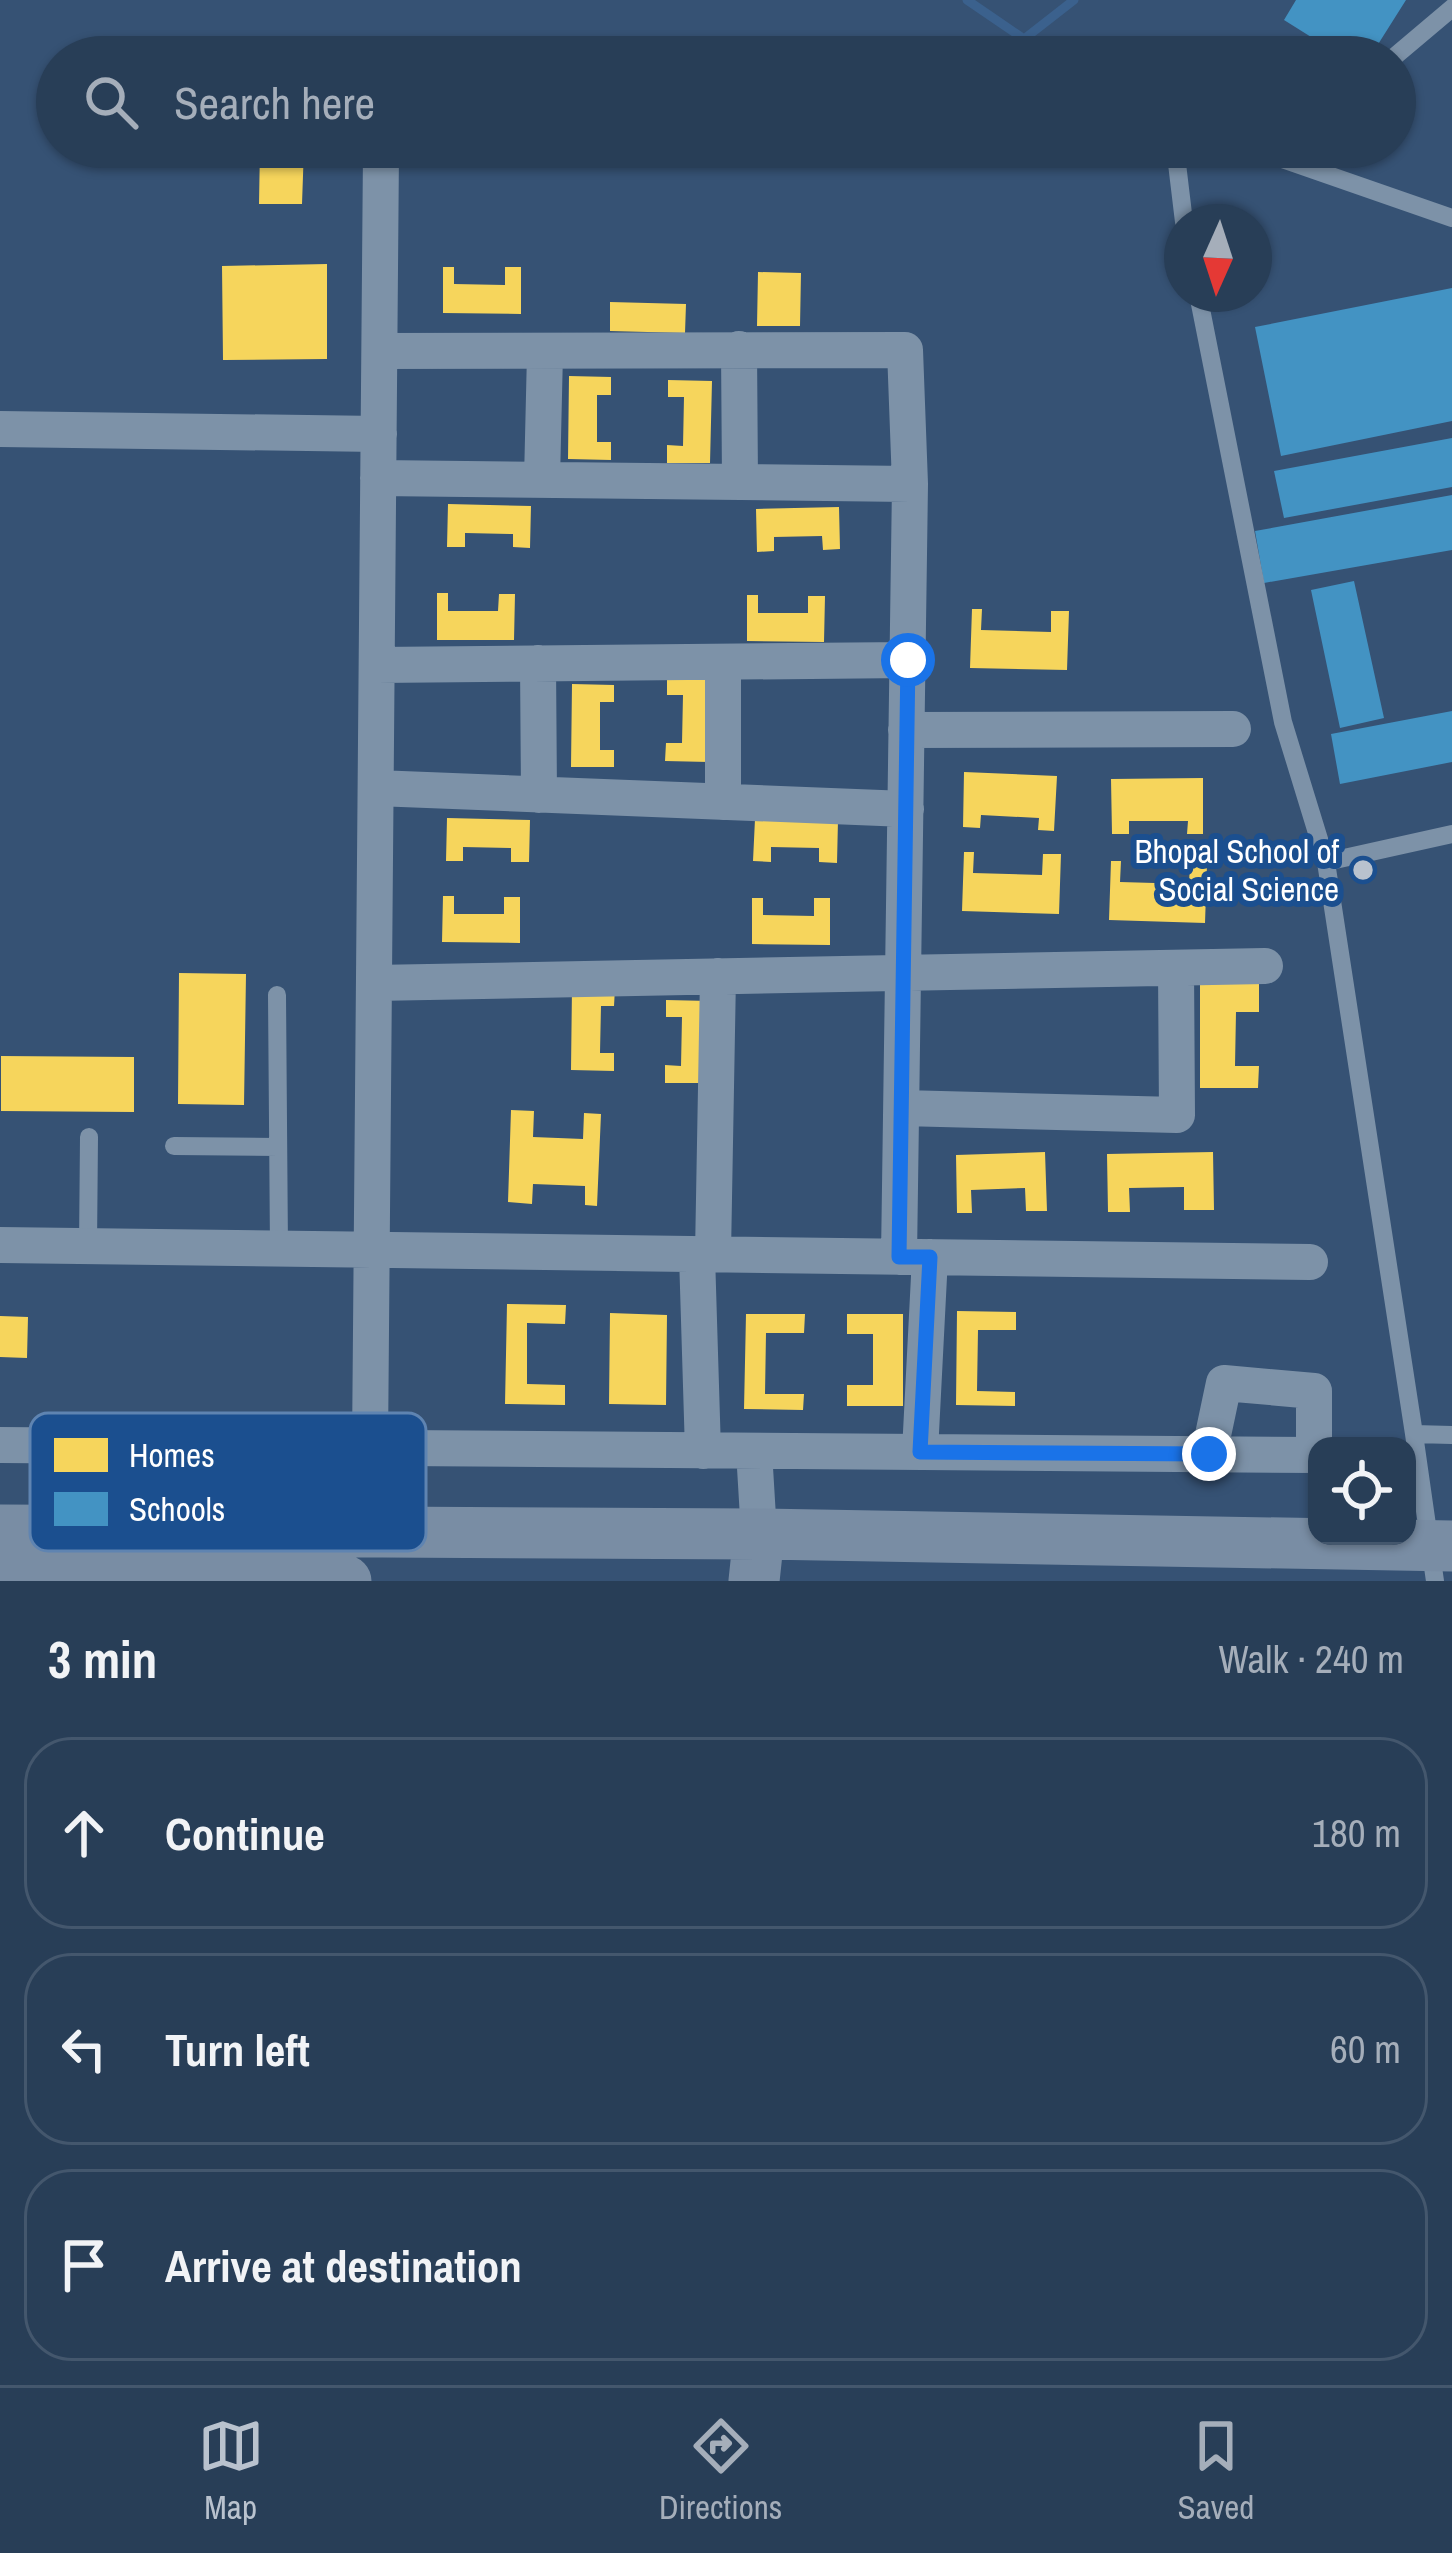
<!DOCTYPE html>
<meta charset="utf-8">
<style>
body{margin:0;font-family:"Archivo Narrow",sans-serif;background:#30455d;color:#f1f3f6}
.controls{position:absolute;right:36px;bottom:36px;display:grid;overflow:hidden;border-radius:24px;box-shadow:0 3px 9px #0004}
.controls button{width:108px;height:108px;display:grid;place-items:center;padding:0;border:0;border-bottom:3px solid #44576d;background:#283e57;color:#f1f3f6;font:60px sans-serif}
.compass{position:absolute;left:1164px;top:204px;width:108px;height:108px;border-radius:50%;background:#283e57;box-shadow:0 3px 9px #0004;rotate:183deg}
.stop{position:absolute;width:36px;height:36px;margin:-27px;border:9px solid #1a73e8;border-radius:50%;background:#fff}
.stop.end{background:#1a73e8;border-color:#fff;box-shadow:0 3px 12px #0008}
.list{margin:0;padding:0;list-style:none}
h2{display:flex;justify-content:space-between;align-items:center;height:156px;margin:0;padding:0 48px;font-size:51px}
h2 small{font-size:39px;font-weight:400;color:#a5aeba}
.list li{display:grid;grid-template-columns:78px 1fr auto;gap:36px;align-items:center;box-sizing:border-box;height:192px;margin:0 24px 24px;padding:0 24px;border:3px solid #44576d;border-radius:48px}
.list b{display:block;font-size:45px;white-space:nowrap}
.list em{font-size:39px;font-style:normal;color:#a5aeba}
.icon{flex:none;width:66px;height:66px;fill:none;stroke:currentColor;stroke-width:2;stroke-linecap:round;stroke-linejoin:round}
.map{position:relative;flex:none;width:1452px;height:1581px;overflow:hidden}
.search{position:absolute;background:#283e57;box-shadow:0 3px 9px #0004;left:36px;right:36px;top:36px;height:132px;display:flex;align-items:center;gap:30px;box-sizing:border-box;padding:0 42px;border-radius:66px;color:#a5aeba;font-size:45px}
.sheet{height:804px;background:#283e57}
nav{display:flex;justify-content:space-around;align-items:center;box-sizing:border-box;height:168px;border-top:3px solid #44576d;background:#283e57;font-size:33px;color:#a5aeba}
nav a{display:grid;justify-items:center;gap:6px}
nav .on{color:#b9c2ce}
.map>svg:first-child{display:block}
.homes{fill:#f6d55c}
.schools{fill:#4393c3}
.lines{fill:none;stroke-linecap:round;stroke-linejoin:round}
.stream{stroke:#3b618d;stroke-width:9}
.lane{stroke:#7d92a8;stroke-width:18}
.street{stroke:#7d92a8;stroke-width:36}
.secondary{stroke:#798da4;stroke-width:51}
.route{stroke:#1a73e8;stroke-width:15}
.poi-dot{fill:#b9c2ce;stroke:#1b4f8f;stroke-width:4.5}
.labels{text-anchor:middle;stroke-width:12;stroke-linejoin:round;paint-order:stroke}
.poi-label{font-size:33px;fill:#fff;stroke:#1b4f8f;text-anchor:end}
.key{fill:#1b4f8f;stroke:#5f84b1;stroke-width:3}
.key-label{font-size:33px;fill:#fff}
</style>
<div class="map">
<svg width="1452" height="1581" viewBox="0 0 1452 1581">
<rect width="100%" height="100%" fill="#365274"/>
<!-- homes -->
<path class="homes" d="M260 147H304L302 204H259Z
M327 264V359L223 360 222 266Z
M443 267H454V284L505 285V267H521V314L443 313Z
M758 272 801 273 800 326H757Z
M610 302 686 304 685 333 610 331Z
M569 376 611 377V395H597V442H611V460L568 459Z
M668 380 712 381 710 463H667V445L683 446 684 397H668Z
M448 504 531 506 530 548 513 547V534L465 533V547H447Z
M839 507 840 549 823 550 822 536 774 537V551L757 552 756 509Z
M437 593H448V611H498L499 594H515L514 640H437Z
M747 595H758V613H808V596H825L824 642 747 641Z
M972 609H982L981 630 1051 632V611H1069L1067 670 970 668Z
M667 678 711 679 709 762 665 761 666 743H682L683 695H667Z
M572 684 614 685V702H600V750H614V767H571Z
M964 772 1057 776 1054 831 1038 830 1039 818 981 815 980 828 963 827Z
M1203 778V834H1187L1188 821H1129V834H1112L1111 779Z
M447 818 530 820 529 862H511V848L463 847V861H446Z
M755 819 838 820 837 863 819 862V848L771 847V862L753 861Z
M964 852H974L973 873 1042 875 1043 854H1061L1059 914 962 911Z
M1111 861H1121L1120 882 1189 884 1190 863 1207 864 1205 923 1109 920Z
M443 896H454V914H504V897H520V943L442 942Z
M752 898H763V915L814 916V898H830V945L752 944Z
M179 973 246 974 244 1105 178 1104Z
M1200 983H1259V1012H1236L1235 1066H1259L1258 1088H1200Z
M572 987 615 988 614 1006H601L600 1053H614V1071L571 1070Z
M666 1000 710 1001 708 1083H665V1065L681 1066 682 1017H666Z
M1 1056 134 1057V1112L1 1111Z
M511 1110 534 1111 533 1137 583 1139 584 1113 601 1114 597 1206 585 1205V1186L533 1184 532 1204 508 1202Z
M1045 1152 1047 1211H1026L1025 1188 971 1190 972 1213H957L956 1155Z
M1213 1152 1214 1210H1184V1187L1129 1188 1130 1212H1108L1107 1154Z
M507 1304 566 1305 565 1324 527 1323V1384L565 1385V1405L505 1404Z
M957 1311 1016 1312V1330H978L977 1391 1015 1392V1406L956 1405Z
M610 1313 667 1315 666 1405 609 1404Z
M746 1314H805L804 1333H766L765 1394H804L803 1410 744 1409Z
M847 1314H903V1406H847V1385H873V1334H847Z
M0 1316 28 1317 27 1358 0 1357Z"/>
<!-- schools -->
<path class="schools" d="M1296 0H1406L1370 57H1343L1284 20Z
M1452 288V421L1281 456 1255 327Z
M1452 438V487L1284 518 1274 471Z
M1452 495V550L1264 583 1255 531Z
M1354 581 1384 718 1340 728 1311 590Z
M1452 711V762L1340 784 1331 734Z"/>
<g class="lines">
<!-- stream -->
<path class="stream" d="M967 0 1024 39 1074 0"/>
<!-- lane -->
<path class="lane" d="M1189 57 1205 51 1245 57
M1394 57 1452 8
M1175 147 1184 222
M1248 147 1452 218
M1198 294 1283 722 1326 862 1414 1434 1452 1435
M1326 862 1452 834
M277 995 279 1249
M174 1146 278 1147
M88 1247 89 1137
M1414 1434 1435 1581"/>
<!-- street -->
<path class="street" d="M739 349 740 482
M380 351 905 350 910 484 899 1257
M0 429 379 434
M378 478 910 484
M542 480 545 353
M538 663 539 795
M377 665 908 660
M906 730 1233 729
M376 788 906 809
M723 802V662
M374 983 1265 966
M902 1108 1177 1115 1176 968
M0 1245 1310 1262
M713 1254 718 976
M697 1255 703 1451
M0 1445 1317 1455
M370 1448 381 151
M754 1451 759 1534
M920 1452 930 1257
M1209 1454 1224 1383 1314 1391V1455"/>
<!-- secondary -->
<path class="secondary" d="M0 1530 759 1534 1452 1546
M0 1577 346 1581
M754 1581 759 1534"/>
</g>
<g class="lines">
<!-- route -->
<path class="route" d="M908 660 899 1257H930L920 1452 1209 1454"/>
</g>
<!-- markers -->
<circle class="poi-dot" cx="1363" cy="870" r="12"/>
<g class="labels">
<!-- poi labels -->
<g class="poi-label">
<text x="1339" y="863">Bhopal School of<tspan x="1339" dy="38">Social Science</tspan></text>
</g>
</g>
<!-- legend -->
<rect x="30" y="1413" width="396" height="138" rx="18" class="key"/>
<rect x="54" y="1438" width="54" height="34" fill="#f6d55c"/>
<rect x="54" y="1492" width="54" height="34" fill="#4393c3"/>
<g class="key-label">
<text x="129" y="1467">Homes</text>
<text x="129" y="1521">Schools</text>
</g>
</svg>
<div class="controls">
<button><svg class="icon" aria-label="locate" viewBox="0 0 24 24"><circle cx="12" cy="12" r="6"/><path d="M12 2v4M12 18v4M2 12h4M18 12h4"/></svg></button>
</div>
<svg class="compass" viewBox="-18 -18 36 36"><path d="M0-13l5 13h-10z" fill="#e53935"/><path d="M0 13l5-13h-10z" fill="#a5aeba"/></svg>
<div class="stop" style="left:908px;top:660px"></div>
<div class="stop end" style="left:1209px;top:1454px"></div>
<div class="search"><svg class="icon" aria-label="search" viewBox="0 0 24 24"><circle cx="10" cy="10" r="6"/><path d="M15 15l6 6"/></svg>Search here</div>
</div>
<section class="sheet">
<h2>3 min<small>Walk · 240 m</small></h2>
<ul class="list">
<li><svg class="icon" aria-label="ahead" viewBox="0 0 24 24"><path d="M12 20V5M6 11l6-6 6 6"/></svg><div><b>Continue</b></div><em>180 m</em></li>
<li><svg class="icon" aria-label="left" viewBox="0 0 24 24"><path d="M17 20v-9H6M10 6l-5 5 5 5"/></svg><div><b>Turn left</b></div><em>60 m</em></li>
<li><svg class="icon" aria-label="arrive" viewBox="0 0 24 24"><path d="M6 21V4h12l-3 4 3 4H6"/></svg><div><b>Arrive at destination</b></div></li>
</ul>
</section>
<nav>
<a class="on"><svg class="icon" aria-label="map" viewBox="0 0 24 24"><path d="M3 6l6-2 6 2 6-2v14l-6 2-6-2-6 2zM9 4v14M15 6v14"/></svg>Map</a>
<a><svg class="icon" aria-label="directions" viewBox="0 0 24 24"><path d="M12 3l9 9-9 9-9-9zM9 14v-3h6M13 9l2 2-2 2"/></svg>Directions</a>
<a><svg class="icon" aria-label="saved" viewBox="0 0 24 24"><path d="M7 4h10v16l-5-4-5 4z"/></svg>Saved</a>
</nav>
